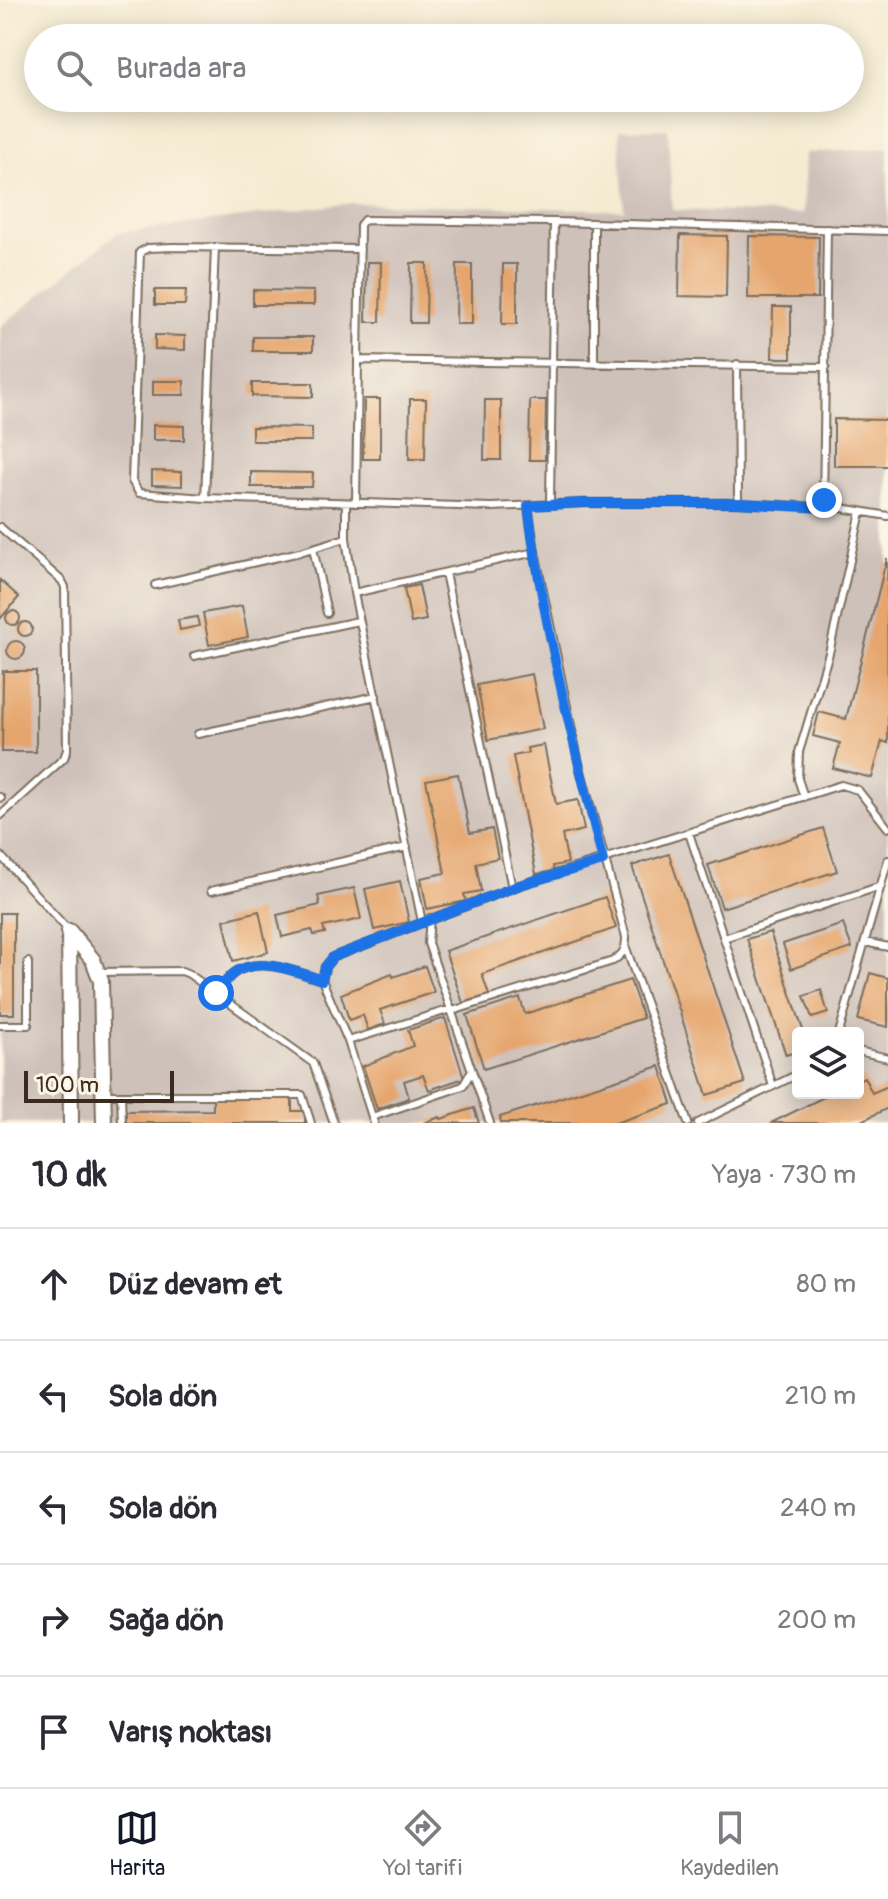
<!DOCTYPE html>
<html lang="tr">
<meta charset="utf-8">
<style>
body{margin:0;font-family:Pangolin,sans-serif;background:#f2f2f3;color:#2b2b33}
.controls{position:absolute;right:24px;bottom:24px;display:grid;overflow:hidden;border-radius:8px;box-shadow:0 4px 20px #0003}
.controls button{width:72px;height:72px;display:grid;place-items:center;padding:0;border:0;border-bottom:2px solid #e1e1e2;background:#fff;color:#2b2b33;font:40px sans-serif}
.scale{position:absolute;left:24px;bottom:20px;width:150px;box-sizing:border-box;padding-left:8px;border:4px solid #3b2a1e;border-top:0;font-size:22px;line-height:28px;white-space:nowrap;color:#3b2a1e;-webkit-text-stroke:6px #fcf5e5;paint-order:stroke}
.stop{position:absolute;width:24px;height:24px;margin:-18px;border:6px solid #1a73e8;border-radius:50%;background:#fff}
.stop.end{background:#1a73e8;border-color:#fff;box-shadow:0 2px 8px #0008}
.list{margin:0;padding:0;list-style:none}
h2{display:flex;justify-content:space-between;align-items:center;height:104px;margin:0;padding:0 32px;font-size:34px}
h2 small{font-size:26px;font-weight:400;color:#7c7c81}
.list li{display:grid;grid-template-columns:52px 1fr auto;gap:24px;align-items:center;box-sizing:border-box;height:112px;padding:0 32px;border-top:2px solid #e1e1e2}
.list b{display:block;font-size:30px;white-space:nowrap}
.list em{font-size:26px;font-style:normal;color:#7c7c81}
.icon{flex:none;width:44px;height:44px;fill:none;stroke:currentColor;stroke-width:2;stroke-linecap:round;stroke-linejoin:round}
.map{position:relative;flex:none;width:888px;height:1123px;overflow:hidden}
.search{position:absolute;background:#fff;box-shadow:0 4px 20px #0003;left:24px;right:24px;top:24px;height:88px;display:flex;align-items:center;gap:20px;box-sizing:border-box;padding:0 28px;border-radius:44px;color:#7c7c81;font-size:30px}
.sheet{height:664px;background:#fff}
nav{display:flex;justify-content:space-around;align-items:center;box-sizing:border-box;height:112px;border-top:2px solid #e1e1e2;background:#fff;font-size:22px;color:#7c7c81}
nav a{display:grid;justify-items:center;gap:4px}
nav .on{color:#111827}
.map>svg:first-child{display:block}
.industrial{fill:#cec1ba;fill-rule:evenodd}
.building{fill:#e5a56d}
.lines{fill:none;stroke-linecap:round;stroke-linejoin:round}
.service-casing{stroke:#7c6e5d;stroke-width:10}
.tertiary-casing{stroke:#7c6e5d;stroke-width:18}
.service{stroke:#fff;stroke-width:6}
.tertiary{stroke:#fff;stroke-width:14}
.route{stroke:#1a73e8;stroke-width:10}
</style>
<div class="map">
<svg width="888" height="1123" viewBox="0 0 888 1123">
<rect width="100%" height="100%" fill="#fcf5e5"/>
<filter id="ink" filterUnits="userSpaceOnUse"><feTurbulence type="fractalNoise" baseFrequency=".0125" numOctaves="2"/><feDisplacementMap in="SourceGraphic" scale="16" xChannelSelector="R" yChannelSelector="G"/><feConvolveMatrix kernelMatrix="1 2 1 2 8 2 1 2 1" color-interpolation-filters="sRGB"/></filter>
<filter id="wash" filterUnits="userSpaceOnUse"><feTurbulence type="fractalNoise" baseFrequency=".006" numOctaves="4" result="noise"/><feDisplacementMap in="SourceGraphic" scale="32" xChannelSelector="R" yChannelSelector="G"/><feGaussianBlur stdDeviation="1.8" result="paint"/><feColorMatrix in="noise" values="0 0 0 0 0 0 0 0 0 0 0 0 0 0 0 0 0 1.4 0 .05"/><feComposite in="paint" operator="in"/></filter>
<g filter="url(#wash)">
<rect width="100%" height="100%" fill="#f4ebd2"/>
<!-- industrial -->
<path class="industrial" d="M668 129 672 210 803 214 805 153 888 148V1123H0V327L117 233 352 203 624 210 619 130ZM798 1033H858V1093H798Z"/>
<g id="blocks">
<!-- building -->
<path class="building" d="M680 235 727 236 726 297 679 296Z
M749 236 819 237 818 298H748Z
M367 262H381L380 322H366Z
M411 263H427L426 323H410Z
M457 264H472V324H456Z
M503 264H517V324H502Z
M155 290H186L185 305H155Z
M253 290 314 291V305H253Z
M773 307H791V358H772Z
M155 335 185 336V350L155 349Z
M253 337H313V351H253Z
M153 381H184V395H153Z
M252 383H313V397L252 396Z
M364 399H380V459H363Z
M410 399H426L425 459H409Z
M485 400H501V460H484Z
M530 400H546L545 460H529Z
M834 419 888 420V466H834Z
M153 425 184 426V440H153Z
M252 427 312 428V441H252Z
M152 471 182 472V486L152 485Z
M251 472 313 473 312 487H251Z
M887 558 888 743 882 741 872 778 833 768 840 743 813 736 819 712 846 719Z
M0 580 19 597 0 619Z
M419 585 426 620 411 623 404 588Z
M242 606 248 637 209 645 203 613Z
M6 618a7 7 0 1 1 14 0a7 7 0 1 1-14 0Z
M197 617 199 626 180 630 178 620Z
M18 629a7 7 0 1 1 14 0a7 7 0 1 1-14 0Z
M7 650a9 9 0 1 1 18 0a9 9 0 1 1-18 0Z
M3 671H36V752H2Z
M532 674 543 729 488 740 477 685Z
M544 745 556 804 578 800 584 830 562 835 568 863 553 866 554 871 536 874 513 756 528 753 527 748Z
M458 774 470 833 492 829 498 858 476 863 481 891 464 894 466 901 427 909 421 878 445 873 426 780Z
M823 828 837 871 722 908 708 865Z
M669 854 745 1083 707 1095 632 866Z
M400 881 409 922 374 930 365 889Z
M354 888 361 919 323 927 325 933 314 935 312 930 282 937 277 915 320 905 318 896Z
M605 897 616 928 482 974 489 995 463 1003 445 951Z
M259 911 268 952 233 961 224 920Z
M0 913H14V1014H0Z
M843 924 852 948 791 969 783 944Z
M770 932 804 1033H798V1051L786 1055 747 939Z
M425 966 434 992 380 1010 385 1024 368 1030 363 1015 349 1020 341 994 392 974 393 977Z
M870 973 888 978V1027L858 1020Z
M630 980 643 1018 484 1069 467 1015 520 998 525 1014Z
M821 990 828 1013 812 1018 804 996Z
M445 1018 464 1078 429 1090 423 1075 404 1081 409 1098 377 1109 363 1066 413 1046 408 1030Z
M660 1066 672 1104 615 1123H501L500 1117Z
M864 1077 872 1093 888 1086V1108L858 1123H771L832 1093H858V1080Z
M213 1098H292V1111H305V1123H126V1111L213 1110Z
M474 1108 479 1123H423L440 1117 441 1119Z"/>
</g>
</g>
<g filter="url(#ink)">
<use href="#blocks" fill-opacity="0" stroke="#7c6e5d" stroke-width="2"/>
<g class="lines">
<defs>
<path id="service" d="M554 222 888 231
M594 224V364
M360 249 173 247 148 248 140 252 132 481 139 493 205 498 491 507 584 503H738L842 508 888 516
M358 360 826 367
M737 364 738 503
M205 498 215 247
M346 503V538L354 593
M356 503 360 225 364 220 554 222 550 503
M823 508 827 229
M0 527 62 581 65 587 67 750 64 758 0 816
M313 548 327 613
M445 573 512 888
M155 585 300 552 346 538
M194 656 358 621
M198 734 376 696
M0 797 1 798
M804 797 798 779 799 752 829 653 861 512
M689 833 773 1086
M0 855 69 931
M211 891 407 847
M430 918 428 943 490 1123
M422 922 354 593 535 552
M724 938 881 886
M865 942 888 947
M626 948 688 1123
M98 972 182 971 189 974 313 1063 334 1123
M216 993C221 987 227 979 233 974 258 955 296 972 322 980
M452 1011 613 961C623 954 626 950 626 937L579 764 535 552 528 506
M0 1025H28V962
M839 1033 888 860
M348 1041 451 1009
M858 1051 888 1058
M103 1095H302L311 1123
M121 1095 122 1123
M372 1117 463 1086 471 1072
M374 1123 348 1041 322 980 325 967 333 957 520 885 841 785 858 790 888 828
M698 1123 798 1074"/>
<path id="tertiary" d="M69 931 93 960 101 981 104 1123
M69 931 71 1123"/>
</defs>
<!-- service casing -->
<use href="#service" class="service-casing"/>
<!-- tertiary casing -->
<use href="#tertiary" class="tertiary-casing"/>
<!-- service -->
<use href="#service" class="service"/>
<!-- tertiary -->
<use href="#tertiary" class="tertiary"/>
</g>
</g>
<g class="lines" filter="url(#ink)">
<!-- route -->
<path class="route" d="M216 993C221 987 227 979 233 974 258 955 297 972 322 980L325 967 333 957 520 885 603 861C574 746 543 623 528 506L584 503H738L823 508 824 500"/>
</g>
</svg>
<div class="controls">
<button><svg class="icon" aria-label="layers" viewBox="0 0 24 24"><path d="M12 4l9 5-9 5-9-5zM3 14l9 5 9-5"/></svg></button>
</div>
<div class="scale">100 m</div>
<div class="stop" style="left:216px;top:993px"></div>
<div class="stop end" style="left:824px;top:500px"></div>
<div class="search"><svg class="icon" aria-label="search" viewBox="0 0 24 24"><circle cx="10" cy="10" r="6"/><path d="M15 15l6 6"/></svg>Burada ara</div>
</div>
<section class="sheet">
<h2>10 dk<small>Yaya · 730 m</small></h2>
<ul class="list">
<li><svg class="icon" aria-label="ahead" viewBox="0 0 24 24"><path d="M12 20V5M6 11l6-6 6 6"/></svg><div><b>Düz devam et</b></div><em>80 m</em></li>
<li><svg class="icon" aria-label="left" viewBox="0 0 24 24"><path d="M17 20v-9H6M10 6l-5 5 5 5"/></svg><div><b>Sola dön</b></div><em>210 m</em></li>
<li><svg class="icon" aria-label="left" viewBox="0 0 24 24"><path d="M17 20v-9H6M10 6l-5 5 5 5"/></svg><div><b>Sola dön</b></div><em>240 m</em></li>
<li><svg class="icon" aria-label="right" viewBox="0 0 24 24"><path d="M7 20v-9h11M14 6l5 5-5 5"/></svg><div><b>Sağa dön</b></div><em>200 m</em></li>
<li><svg class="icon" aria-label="arrive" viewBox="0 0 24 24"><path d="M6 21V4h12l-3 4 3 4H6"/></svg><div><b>Varış noktası</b></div></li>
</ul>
</section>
<nav>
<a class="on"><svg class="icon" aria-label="map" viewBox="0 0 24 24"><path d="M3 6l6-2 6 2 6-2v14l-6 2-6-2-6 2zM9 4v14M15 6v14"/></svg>Harita</a>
<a><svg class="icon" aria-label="directions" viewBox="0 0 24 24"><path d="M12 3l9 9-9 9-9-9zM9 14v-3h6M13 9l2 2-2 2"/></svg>Yol tarifi</a>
<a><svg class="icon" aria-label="saved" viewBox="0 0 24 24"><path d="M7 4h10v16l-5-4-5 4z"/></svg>Kaydedilen</a>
</nav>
